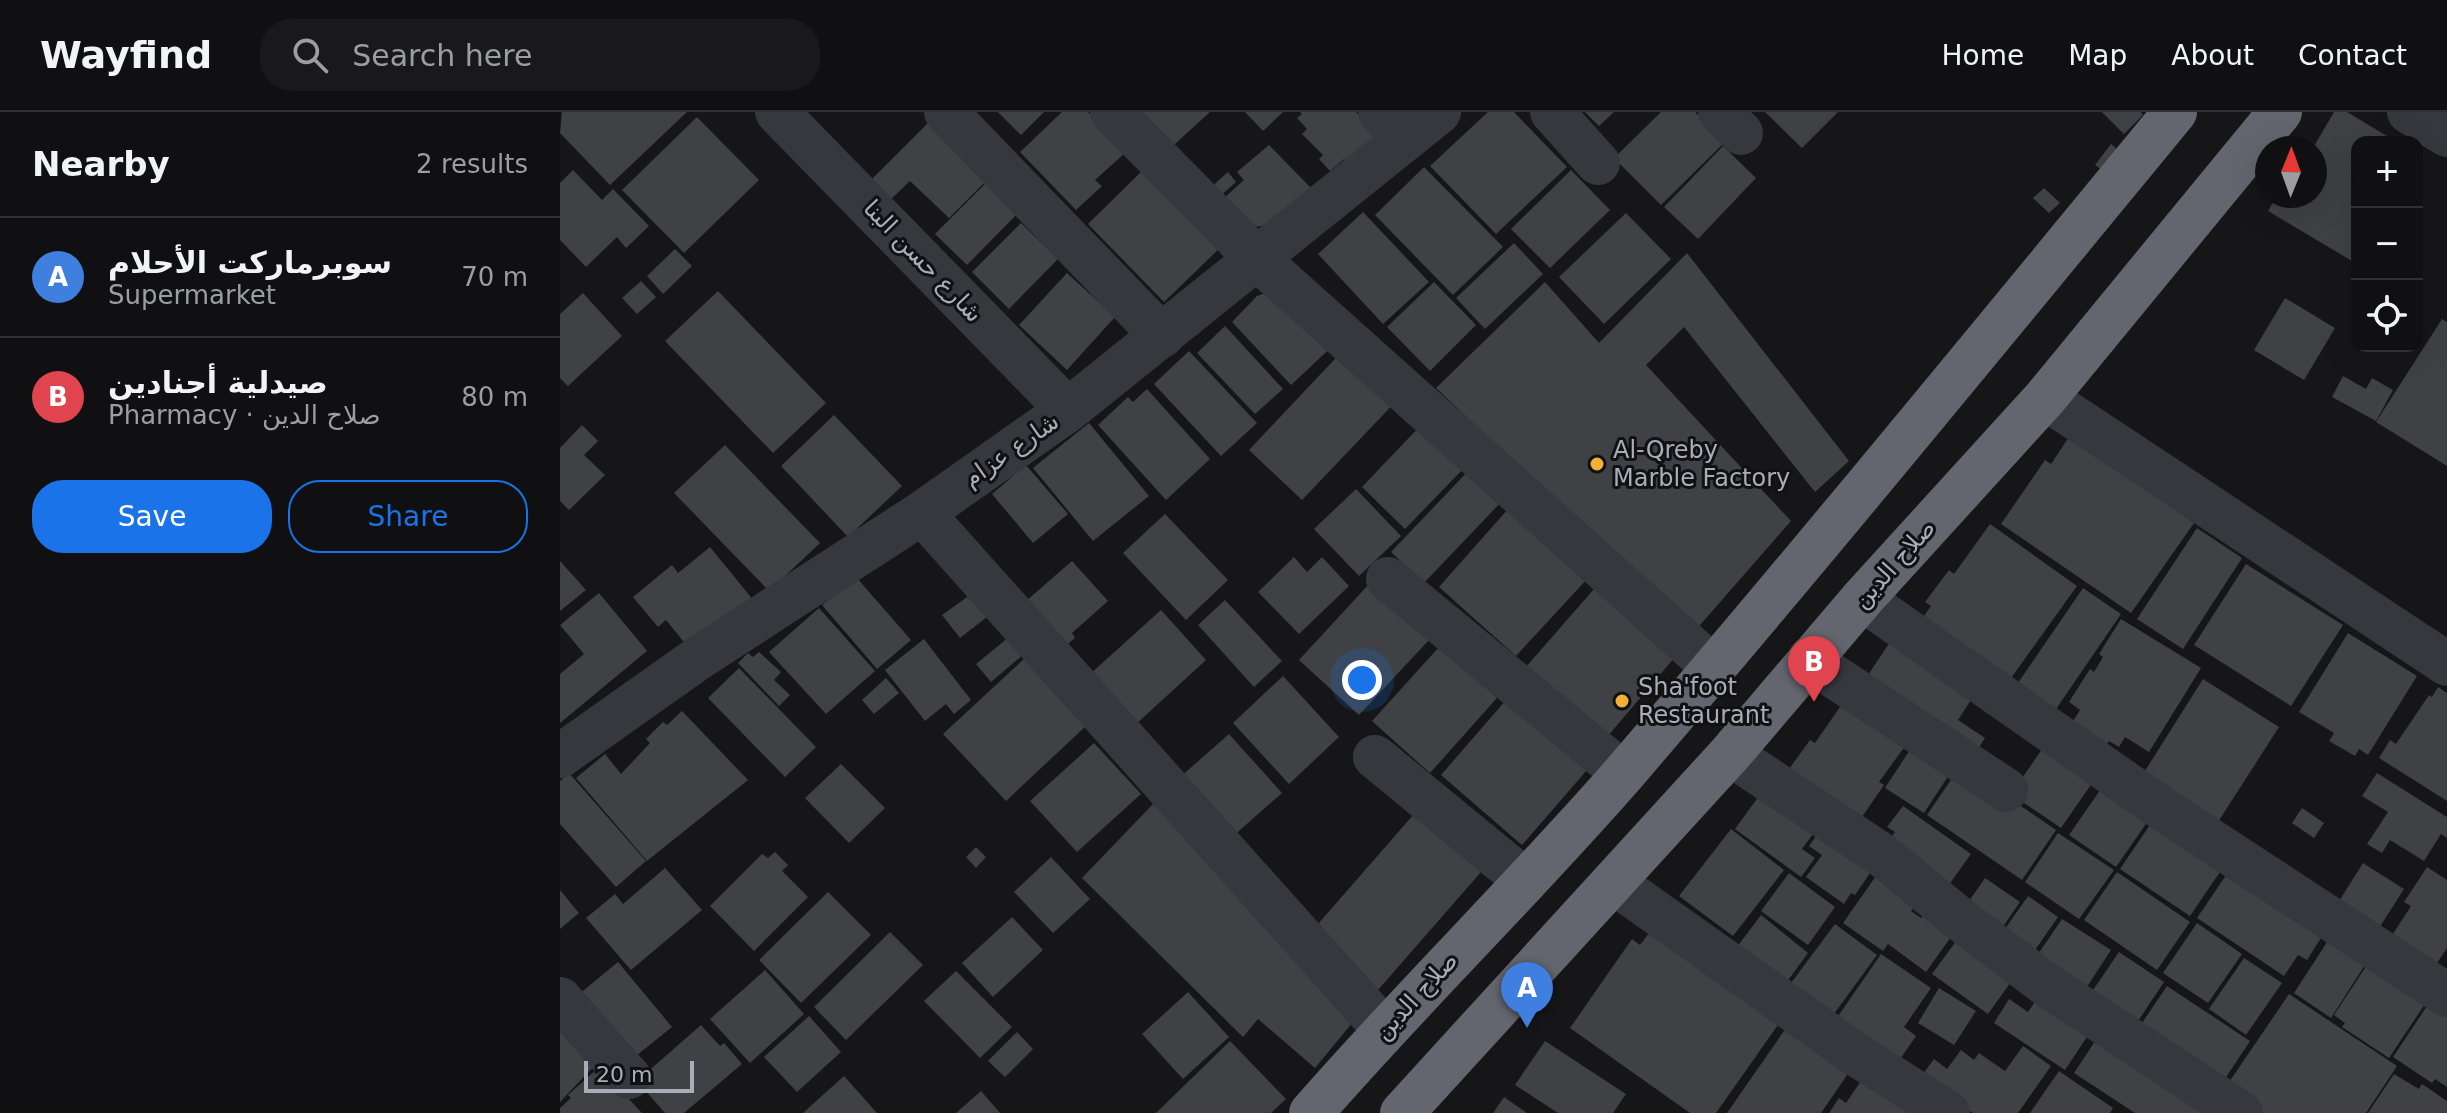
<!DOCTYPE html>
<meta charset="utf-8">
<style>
body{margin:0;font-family:"DejaVu Sans",Cairo,sans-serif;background:#19191b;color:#f1f3f6}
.controls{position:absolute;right:24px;top:24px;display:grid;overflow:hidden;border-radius:16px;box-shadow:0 8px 32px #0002}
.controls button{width:72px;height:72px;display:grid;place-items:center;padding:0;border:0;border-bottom:2px solid #303032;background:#101012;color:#f1f3f6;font:40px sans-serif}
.compass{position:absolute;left:1695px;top:24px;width:72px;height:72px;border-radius:50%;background:#101012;box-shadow:0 8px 32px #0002;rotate:1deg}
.scale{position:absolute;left:24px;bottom:20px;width:110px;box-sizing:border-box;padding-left:8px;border:4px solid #a8adb8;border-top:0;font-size:22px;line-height:28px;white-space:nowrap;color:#a8adb8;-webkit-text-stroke:6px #111113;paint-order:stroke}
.you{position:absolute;left:802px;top:568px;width:28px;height:28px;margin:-20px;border:6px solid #fff;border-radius:50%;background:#1a73e8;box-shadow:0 0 0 12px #1a73e833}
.badge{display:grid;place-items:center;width:52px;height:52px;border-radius:50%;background:#1a73e8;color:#fff;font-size:26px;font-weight:700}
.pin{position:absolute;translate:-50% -66px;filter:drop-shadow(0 2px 4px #0008)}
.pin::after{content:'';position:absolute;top:42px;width:28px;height:24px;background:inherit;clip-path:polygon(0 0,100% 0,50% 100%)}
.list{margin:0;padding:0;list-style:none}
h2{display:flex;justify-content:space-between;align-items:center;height:104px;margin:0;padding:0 32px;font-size:34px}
h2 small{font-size:26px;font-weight:400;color:#9c9d9f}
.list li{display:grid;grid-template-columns:52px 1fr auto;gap:24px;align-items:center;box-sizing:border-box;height:120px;padding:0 32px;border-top:2px solid #303032}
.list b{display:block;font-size:30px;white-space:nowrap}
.list p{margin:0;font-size:26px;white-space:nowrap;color:#9c9d9f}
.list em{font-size:26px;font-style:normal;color:#9c9d9f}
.actions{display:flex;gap:16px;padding:24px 32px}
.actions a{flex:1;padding:18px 0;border:2px solid #1a73e8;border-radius:32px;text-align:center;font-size:28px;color:#1a73e8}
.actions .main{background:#1a73e8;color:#fff}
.icon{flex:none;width:44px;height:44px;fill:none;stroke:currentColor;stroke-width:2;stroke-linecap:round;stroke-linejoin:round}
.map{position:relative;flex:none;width:1887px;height:1001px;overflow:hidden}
header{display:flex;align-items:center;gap:48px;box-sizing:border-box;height:112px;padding:0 40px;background:#101012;border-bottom:2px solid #303032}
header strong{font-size:38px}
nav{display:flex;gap:44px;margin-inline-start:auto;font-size:28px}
.search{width:560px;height:72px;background:#19191b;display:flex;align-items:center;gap:20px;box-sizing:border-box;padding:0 28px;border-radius:32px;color:#9c9d9f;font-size:30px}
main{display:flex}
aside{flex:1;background:#101012}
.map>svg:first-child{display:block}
.building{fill:#404145}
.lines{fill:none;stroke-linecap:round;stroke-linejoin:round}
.minor{stroke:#37383d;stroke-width:44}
.highway{stroke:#63666e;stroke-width:44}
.poi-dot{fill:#f2b134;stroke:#111113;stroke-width:3}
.labels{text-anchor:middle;stroke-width:6;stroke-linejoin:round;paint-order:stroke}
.street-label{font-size:24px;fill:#a8adb8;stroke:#111113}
.poi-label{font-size:24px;fill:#a8adb8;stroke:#111113;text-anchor:start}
</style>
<header>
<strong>Wayfind</strong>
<div class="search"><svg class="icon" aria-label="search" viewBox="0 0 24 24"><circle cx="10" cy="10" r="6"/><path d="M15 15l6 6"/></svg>Search here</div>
<nav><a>Home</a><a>Map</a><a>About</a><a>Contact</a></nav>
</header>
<main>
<aside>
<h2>Nearby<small>2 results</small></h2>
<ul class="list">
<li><span class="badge" style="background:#3f7fe0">A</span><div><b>سوبرماركت الأحلام</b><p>Supermarket</p></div><em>70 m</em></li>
<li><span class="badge" style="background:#e0444e">B</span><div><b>صيدلية أجنادين</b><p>Pharmacy · صلاح الدين</p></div><em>80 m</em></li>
</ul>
<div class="actions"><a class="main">Save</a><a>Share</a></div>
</aside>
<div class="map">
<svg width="1887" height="1001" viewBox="0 0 1887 1001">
<rect width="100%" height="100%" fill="#161618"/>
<!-- building -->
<path class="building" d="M2 0H127L50 73 0 21Z
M438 0H484L461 23Z
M502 0H528L566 40 535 68 542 74 516 98 460 40Z
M573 0H650L603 43Z
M685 0H723L703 19Z
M740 0H796L821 27 792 55 784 47 770 59 759 47 763 43 742 22 747 17 737 6 742 2Z
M928 0H954L1007 55 936 122 870 54Z
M1025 0H1054L1039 14Z
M1101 0H1135L1165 30 1101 93 1054 46Z
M1205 0H1278L1242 36Z
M1542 0H1581L1583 3 1564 22Z
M1774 0H1787L1837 30H1797V152L1708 99 1717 84H1755V36H1753Z
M137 5 199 68 124 141 62 78Z
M370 9 429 66 389 106 350 69 329 89 309 70Z
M1551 32 1567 45 1552 65 1535 53Z
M709 33 751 76 716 107 702 114 685 116 663 87 684 68 677 60Z
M1163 34 1196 66 1138 127 1104 95Z
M864 55 943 135 893 183 815 103Z
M13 58 42 88 53 77 89 114 66 136 57 125 26 155 0 128V71Z
M583 58 660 136 604 190 528 112Z
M1011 58 1050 98 990 156 951 117Z
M668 60 676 70 658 86 650 76Z
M430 67 461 98 407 153 375 122Z
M1484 76 1500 91 1489 101 1473 86Z
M803 100 869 170 823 212 758 142Z
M1066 101 1111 147 1044 212 999 165Z
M461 111 498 147 449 197 412 160Z
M954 131 983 162 925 217 896 186Z
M115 137 132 154 103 182 87 164Z
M1127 141 1289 349 1255 380 1124 215 1086 253 1231 409 1134 520 876 276 985 170 1039 231Z
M507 161 555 205 507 258 459 213Z
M81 169 96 185 77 202 62 186Z
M874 170 916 213 870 259 827 215Z
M158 179 266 291 213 341 105 229Z
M709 180 777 230 731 273 672 210 697 184Z
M23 181 62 224 8 274 0 266V202Z
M1725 186 1775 216 1744 268 1694 238Z
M1882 207 1887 210V354L1816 310Z
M665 214 723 277 695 302 637 241Z
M789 232 842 283 742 388 689 338Z
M629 239 697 311 661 344 594 272Z
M1783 264 1806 277 1812 266 1833 278 1816 309 1772 285Z
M587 277 650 347 606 388 538 313 568 285 573 290Z
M274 303 342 374 288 425 221 354Z
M529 311 589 384 533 429 473 356Z
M862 312 906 354 845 417 802 375Z
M22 313 38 329 24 343 45 363 9 398 0 389V336Z
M1509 325 1634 411 1571 501 1441 412 1485 348 1491 352Z
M165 333 260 431 209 479 114 381Z
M466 353 508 402 473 431 432 382Z
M911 356 944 387 864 471 831 440Z
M796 377 841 424 799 464 754 417Z
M949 396 1028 466 956 544 879 475Z
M605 402 668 468 626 508 563 441Z
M1430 412 1517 474 1449 569 1362 507 1371 494 1365 490 1389 458 1394 462Z
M1637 416 1682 446 1623 537 1577 507Z
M150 435 194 489 132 540 106 508 98 515 73 485 112 453 118 461Z
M734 445 747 460 762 445 789 474 739 522 698 480Z
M0 449 26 478 0 499Z
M512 449 548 489 512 521 515 526 497 541 458 496Z
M1686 452 1783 513 1731 594 1634 533Z
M296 465 351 528 317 557 262 493Z
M809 472 869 528 799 603 739 548Z
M1523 476 1561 502 1492 603 1458 571Z
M1034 477 1115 545 1047 625 965 556Z
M39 481 87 539 0 611V562L24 542 0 513Z
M410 483 427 505 400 526 382 503Z
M665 488 722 549 694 575 638 513Z
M259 496 315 559 266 602 209 540Z
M601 498 646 548 575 613 529 563Z
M1561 507 1641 556 1589 640 1565 625 1559 635 1549 629 1543 639 1508 617 1520 598 1509 590 1530 557 1534 560 1543 545 1539 542Z
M1788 521 1857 564 1808 643 1799 637 1795 644 1769 629 1774 621 1739 600Z
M1334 524 1416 580 1398 608 1425 626 1411 648 1306 566Z
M449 525 464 542 431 570 416 552Z
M364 527 411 588 394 602 386 592 365 609 325 558Z
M880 534 937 586 870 661 812 609Z
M199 540 221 560 214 568 230 583 219 594 178 551 188 541 193 545Z
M464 547 527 613 446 689 383 622Z
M179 556 256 635 225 665 148 586Z
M723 564 779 625 729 672 673 611Z
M326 566 339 581 314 602 302 588Z
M1643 567 1719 615 1658 710 1583 662Z
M1878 575 1887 581V689L1819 646 1830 628 1836 632 1869 583 1872 585Z
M1289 582 1351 626 1319 670 1324 673 1297 712 1226 661 1250 628 1255 631Z
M946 588 1027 658 962 733 881 663Z
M122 599 188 668 87 749 16 666 45 642 61 662 90 631 86 627 103 610 107 613Z
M669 622 722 681 663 733 610 674Z
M1359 624 1398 649 1364 701 1325 676Z
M534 631 581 682 517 740 470 689Z
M1485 633 1535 667 1501 716 1451 682Z
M281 652 325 696 289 731 245 686Z
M1401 653 1496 718 1462 768 1367 703Z
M9 661 86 749 56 775 0 712V669Z
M1817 661 1887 705V726L1881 722 1864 749 1830 728 1822 741 1807 732 1828 700 1802 684Z
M1545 671 1592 703 1556 755 1509 723Z
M1207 673 1261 711 1242 737 1255 746 1241 765 1175 717Z
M594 691 798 904 755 956 698 907 683 925 522 766Z
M861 694 928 752 818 878 751 820Z
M1343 694 1411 742 1383 781 1322 738 1335 720 1327 715Z
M1742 696 1764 711 1754 726 1732 711Z
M1596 704 1666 751 1630 804 1560 757Z
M1266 710 1319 748 1295 783 1291 781 1284 792 1246 765 1262 743 1249 734Z
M1171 717 1224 758 1173 824 1119 784Z
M1498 721 1554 758 1519 807 1465 770Z
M416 735 426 745 416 756 406 745Z
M215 740 228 753 222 759 248 785 194 839 150 794 202 742 208 746Z
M491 745 530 787 493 821 454 780Z
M1803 751 1844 777 1812 827 1771 802Z
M1323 754 1363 783 1351 799 1361 806 1373 790 1401 811 1366 860 1328 832 1323 839 1283 811Z
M1867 755 1887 768V836L1875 854 1831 825 1851 794 1844 790Z
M105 756 142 798 71 858 26 806 55 782 63 792Z
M1671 756 1766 818 1747 848 1738 843 1724 864 1637 806Z
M1557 760 1630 810 1597 858 1524 808Z
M1229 761 1275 795 1248 833 1201 799Z
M1425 766 1460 790 1435 826 1400 802Z
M0 778 19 801 0 817Z
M268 780 311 823 241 891 199 848Z
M1468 784 1498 805 1468 848 1438 827Z
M1201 803 1248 841 1226 871 1177 835Z
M452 805 483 838 433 885 402 851Z
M1502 807 1551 838 1519 887 1470 854Z
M1098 809 1227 900 1156 1001H1130L1010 916 1072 827 1080 833Z
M1637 811 1682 842 1648 891 1603 861Z
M1275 812 1317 843 1271 906 1228 875Z
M330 820 363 853 286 928 254 895Z
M1402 821 1458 860 1428 902 1372 862Z
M1773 821 1810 845 1771 906 1734 881Z
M1559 840 1604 870 1576 912 1531 881Z
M1321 842 1371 876 1344 915 1356 924 1334 956 1272 913Z
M1684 846 1722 871 1686 923 1649 897Z
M58 850 112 915 71 948 18 883Z
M1809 850 1867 889 1829 946 1782 915 1785 911 1774 903Z
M205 858 244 902 190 951 150 907Z
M396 859 452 915 420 946 364 889Z
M1607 874 1690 929 1659 976 1576 920Z
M1379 876 1416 899 1394 933 1358 911Z
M628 880 669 925 623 967 582 922Z
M1480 882 1533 916 1505 958 1434 911 1449 887 1468 900Z
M1729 882 1837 954 1806 1001H1696L1663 979Z
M1873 885 1887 894V975L1875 967 1872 971 1833 945Z
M249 904 281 940 237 980 204 945Z
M1233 906 1296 950 1261 1001H1167Z
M141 913 160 934 164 931 182 952 124 1001H105L77 969Z
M0 917 37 951 0 990Z
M1543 917 1644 1001H1575L1514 961Z
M457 920 473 937 445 965 428 949Z
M670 929 726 987 711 1001H596Z
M985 929 1066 982 1053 1001H998L955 973Z
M1463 934 1491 954 1458 1001H1413L1377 975 1357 970 1374 947 1387 957 1401 938 1414 948 1419 941 1445 959Z
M39 955 82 1001H0V996L11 986 8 983Z
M1309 957 1362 1001H1269L1279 986 1286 991Z
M1499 959 1553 996 1550 1001H1470Z
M1834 962 1859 977 1862 972 1887 989V1001H1808Z
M284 964 317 1001H243Z
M421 979 440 1001H396Z
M944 985 967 1001H933Z"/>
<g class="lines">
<!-- minor -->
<path class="minor" d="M217 0 508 298
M386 0 602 224
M552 0 695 145 1153 555
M820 0 846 27
M992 0 1038 51
M1160 0 1181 21
M1849 0 1887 23
M1485 286 1887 552
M362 401 824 917
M828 467 1063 661
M1302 487 1607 700 1887 883
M1250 546 1249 548 1446 678
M1170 642 1322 743 1401 808 1491 876 1681 1001
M0 644 137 547 362 401 508 298 879 0
M815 645 966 769
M1053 770 1294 941 1388 1001
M0 887 69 965"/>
<!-- highway -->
<path class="highway" d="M751 1001C853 884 964 776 1066 659 1252 442 1433 221 1615 0
M842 1001 1170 642 1302 487 1485 286 1720 0"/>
</g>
<!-- markers -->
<g class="poi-dot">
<circle cx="1037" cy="352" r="8"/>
<circle cx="1062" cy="589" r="8"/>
</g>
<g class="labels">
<!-- street labels -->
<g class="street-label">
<text transform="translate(363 149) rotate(46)" y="8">شارع حسن البنا</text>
<text transform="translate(451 338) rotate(-35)" y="8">شارع عزام</text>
<text transform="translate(1334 452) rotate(-48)" y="8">صلاح الدين</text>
<text transform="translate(856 884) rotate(-47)" y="8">صلاح الدين</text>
</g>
<!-- poi labels -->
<g class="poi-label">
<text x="1053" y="346">Al-Qreby<tspan x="1053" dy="28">Marble Factory</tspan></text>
<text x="1078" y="583">Sha'foot<tspan x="1078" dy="28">Restaurant</tspan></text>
</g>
</g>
</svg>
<div class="controls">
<button>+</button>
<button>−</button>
<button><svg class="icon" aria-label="locate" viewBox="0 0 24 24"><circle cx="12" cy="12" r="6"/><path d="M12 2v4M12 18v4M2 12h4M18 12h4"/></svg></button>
</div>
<svg class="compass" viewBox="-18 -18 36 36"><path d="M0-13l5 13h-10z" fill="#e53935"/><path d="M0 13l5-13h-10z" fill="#9c9d9f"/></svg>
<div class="scale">20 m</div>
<div class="you"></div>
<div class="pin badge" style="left:967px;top:916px;background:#3f7fe0">A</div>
<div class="pin badge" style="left:1254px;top:590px;background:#e0444e">B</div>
</div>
</main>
